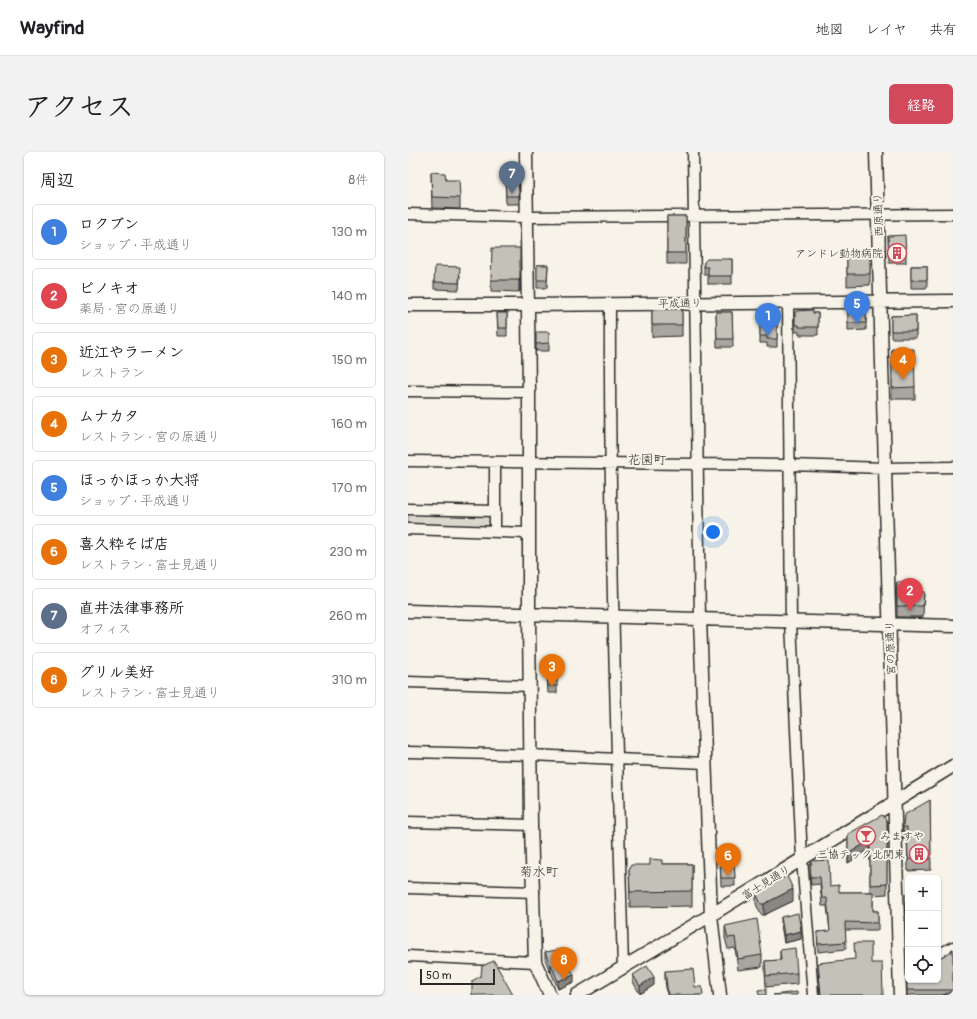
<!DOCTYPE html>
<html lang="ja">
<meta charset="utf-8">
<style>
body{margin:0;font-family:Pangolin,"Klee One",sans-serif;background:#f2f2f2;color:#202124}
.controls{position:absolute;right:12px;bottom:12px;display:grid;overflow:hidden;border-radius:6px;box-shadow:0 1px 3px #0004}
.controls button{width:36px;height:36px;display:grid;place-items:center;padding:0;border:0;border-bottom:1px solid #e0e0e0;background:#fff;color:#202124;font:20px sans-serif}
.scale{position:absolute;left:12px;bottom:10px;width:75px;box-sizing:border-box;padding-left:4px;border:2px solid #2b2b2b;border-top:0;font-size:11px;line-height:14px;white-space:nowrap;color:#2b2b2b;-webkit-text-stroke:3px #f7f3e8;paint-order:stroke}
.you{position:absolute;left:305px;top:380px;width:14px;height:14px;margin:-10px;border:3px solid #fff;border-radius:50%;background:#1a73e8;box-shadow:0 0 0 6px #1a73e833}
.badge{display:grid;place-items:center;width:26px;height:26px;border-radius:50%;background:#d1495b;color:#fff;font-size:13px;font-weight:700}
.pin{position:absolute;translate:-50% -33px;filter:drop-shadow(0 1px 2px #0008)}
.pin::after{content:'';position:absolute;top:21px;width:14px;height:12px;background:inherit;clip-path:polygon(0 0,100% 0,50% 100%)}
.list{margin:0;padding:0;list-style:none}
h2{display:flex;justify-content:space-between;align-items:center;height:52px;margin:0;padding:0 16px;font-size:17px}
h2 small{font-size:13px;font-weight:400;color:#757577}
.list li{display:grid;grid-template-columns:26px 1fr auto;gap:12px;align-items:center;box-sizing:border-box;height:56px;margin:0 8px 8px;padding:0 8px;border:1px solid #e0e0e0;border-radius:6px}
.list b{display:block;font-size:15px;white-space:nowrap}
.list p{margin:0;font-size:13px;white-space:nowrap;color:#757577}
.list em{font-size:13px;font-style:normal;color:#757577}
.icon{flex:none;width:22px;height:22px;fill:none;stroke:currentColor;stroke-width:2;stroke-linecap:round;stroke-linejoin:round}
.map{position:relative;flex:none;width:545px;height:843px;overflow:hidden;border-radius:6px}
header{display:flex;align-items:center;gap:24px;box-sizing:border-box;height:56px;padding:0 20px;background:#fff;border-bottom:1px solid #e0e0e0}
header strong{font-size:19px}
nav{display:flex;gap:22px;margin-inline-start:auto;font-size:14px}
.intro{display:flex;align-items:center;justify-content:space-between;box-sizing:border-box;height:96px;padding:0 24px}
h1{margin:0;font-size:28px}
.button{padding:10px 18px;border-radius:6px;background:#d1495b;color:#fff;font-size:14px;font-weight:700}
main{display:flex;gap:24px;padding:0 24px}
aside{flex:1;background:#fff;border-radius:6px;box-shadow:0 1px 3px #0004}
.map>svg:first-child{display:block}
.green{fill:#dad6cc;stroke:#82807c}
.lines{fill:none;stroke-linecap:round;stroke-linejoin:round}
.minor-casing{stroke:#2b2b2b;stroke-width:13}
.tertiary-casing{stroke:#2b2b2b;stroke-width:15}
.minor{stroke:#f7f3e8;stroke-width:10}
.tertiary{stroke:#f7f3e8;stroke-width:12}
.wall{fill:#a9a69f;stroke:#2b2b2b}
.shaded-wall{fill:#898782;stroke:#2b2b2b}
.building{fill:#c4c1b9;stroke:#2b2b2b}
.labels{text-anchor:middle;stroke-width:4;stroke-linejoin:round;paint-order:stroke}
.street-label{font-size:11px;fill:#2b2b2b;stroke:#f7f3e8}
.poi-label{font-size:11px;fill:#2b2b2b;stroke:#f7f3e8;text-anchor:end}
.quarter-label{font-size:13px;fill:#2b2b2b;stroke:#f7f3e8}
</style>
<header>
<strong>Wayfind</strong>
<nav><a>地図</a><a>レイヤ</a><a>共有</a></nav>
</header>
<div class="intro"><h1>アクセス</h1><a class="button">経路</a></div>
<main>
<aside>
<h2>周辺<small>8件</small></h2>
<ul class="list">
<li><span class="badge" style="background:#3f7fe0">1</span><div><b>ロクブン</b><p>ショップ · 平成通り</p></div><em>130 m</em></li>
<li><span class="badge" style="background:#e0444e">2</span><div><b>ピノキオ</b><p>薬局 · 宮の原通り</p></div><em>140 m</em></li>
<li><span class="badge" style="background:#e8710a">3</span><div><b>近江やラーメン</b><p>レストラン</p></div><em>150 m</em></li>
<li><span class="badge" style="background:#e8710a">4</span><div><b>ムナカタ</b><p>レストラン · 宮の原通り</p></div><em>160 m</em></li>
<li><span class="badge" style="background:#3f7fe0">5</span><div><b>ほっかほっか大将</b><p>ショップ · 平成通り</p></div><em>170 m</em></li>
<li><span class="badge" style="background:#e8710a">6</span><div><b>喜久粋そば店</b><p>レストラン · 富士見通り</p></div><em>230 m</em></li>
<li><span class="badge" style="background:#5c6f8a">7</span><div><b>直井法律事務所</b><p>オフィス</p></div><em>260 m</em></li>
<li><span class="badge" style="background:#e8710a">8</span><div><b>グリル美好</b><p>レストラン · 富士見通り</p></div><em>310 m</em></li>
</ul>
</aside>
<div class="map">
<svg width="545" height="843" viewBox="0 0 545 843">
<rect width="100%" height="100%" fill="#f7f3e8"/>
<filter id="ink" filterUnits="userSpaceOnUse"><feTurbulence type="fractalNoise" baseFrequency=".025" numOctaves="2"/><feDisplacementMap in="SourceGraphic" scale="8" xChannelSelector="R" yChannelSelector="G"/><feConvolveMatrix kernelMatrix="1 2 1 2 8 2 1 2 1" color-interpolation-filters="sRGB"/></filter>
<g filter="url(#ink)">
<!-- green -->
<path class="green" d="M0 360 84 362V376L0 374Z"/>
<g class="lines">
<defs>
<path id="minor" d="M285 0 292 467
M0 62 119 65 545 62
M380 150 383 470 394 707 405 843
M202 152C201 373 209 594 215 816
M0 239 121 240
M0 309 382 313 477 316 545 315
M87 311V380
M0 357 87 359
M0 377 121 381
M0 530 122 534
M0 600 123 603 297 611
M0 670 123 673
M0 736 126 740
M530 803 545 795
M0 804 127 810"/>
<path id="tertiary" d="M118 0 121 240V463L123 673 127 810 142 843
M468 0 492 843
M0 153H119L545 149
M0 459 545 474
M292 467 303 763 312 843
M169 843 303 763 545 614"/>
</defs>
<!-- minor casing -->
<use href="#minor" class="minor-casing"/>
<!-- tertiary casing -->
<use href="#tertiary" class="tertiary-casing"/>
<!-- minor -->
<use href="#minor" class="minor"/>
<!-- tertiary -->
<use href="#tertiary" class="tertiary"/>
</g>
<!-- wall -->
<path class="wall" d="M23 20 38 28 52 46V57L24 56Z
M97 24 111 44V52H98Z
M259 64H278V112H259Z
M480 84 498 103V111H481Z
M112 96V138L111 140 83 139V128Z
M439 100H462V133L439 134Z
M324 107V132H300V123H296V110Z
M129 113H140L139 136H129Z
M503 114H519V136H503Z
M52 123 51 138 26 137V130Z
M274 157V184L244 185V158Z
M440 157H458V178L440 179Z
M352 159 369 162V195H359V191H352Z
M308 160H324L325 195H309Z
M89 161H99V184H90Z
M387 161H410V183H391V180H387Z
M508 163V186H483V164Z
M128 180 141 191V199H128Z
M484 197 507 235V247H484Z
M489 430 503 441 516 440 515 465H489Z
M139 522 149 534V541H140Z
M522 648 523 718 500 719 499 687H495V675Z
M479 669V742L465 743V759H470V778H437L438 797 410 800 409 780 422 779 419 754H414L412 732 403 733 402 712 422 734 431 740H462V697L440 711V682Z
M312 707H326L327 734H313Z
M254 712H284V754L222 755 221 717 242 713Z
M348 741 385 749 356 763H353L348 752Z
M500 742V795H498V753Z
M373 765 393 787 376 791 373 773Z
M317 774 354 803V815L330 818 327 796 320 797 317 786Z
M545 797V843H499V822L530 828 543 800V798Z
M372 798 389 821V832L358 835 357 820V809L372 808Z
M137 800 159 808 166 830 150 837 143 820H142L137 807Z
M410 811H463L475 843H412L410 819Z
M257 819 287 835 295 843H259L257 828Z
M225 823 246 833 232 842 225 830Z"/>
<!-- shaded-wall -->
<path class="shaded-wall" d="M112 126V138L111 140V128Z
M462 688V697L440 711V702Z
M385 737V749L356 763V752Z
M393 779V787L376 791V783Z
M142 812H143V820H142Z
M166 823V830L150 837V829Z
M246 825V833L232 842V834Z"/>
<!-- building -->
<path class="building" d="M23 20 37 21 38 28H51L52 46 24 45Z
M97 24H110L111 44H98Z
M259 64H278V101H259Z
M497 83 498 103 481 104 480 84Z
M84 96H112V126L111 128H83Z
M439 100H462V122H439Z
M299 107H324V124H300V115H296V110Z
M129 113H140L139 128H129Z
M27 114 52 115 51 131 26 130Z
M503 114H519V128H503Z
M274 157V173H244V158Z
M440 157H458V171H440Z
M405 158V161H410V175H391V173H387V161L388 159Z
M352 159H366L369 162V187H359V184H352Z
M308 160H324L325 187H309Z
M89 161H99V176H90Z
M508 163V179H483V164Z
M128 180H141V191L128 192Z
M484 197H506L507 235 484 236Z
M489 430H502L503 441 516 440 515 454H489Z
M149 521V534H140L139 522Z
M522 648 523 707H500L499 675H495L496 663Z
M474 663 479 669V732L462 733V688L440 702V682Z
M242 707 254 708V712H284V739L222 740 221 717 223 713H242Z
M312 707H326L327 726H313Z
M421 708 422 734 431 733V740H465V759H470V771L437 770 438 790 410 792 409 780 422 779 419 746H414L412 725H403L402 712H404L403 709Z
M379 724 385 737 356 752H353L348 741Z
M498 742H500V783H498Z
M390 761 393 779 376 783 373 765Z
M349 767 354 803 330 807 327 785 320 786 317 774Z
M446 791H463V811H474L475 843H413L410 811 447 807Z
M387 796 389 821 358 824 357 809 373 808 372 798Z
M156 797 159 805H157L166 823 150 829 143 812H142L137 800Z
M545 797V838H499V822H500V828H530V807L544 799 543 798Z
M86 809 105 843H64V829L73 824 74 814Z
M239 814 246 825 232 834 225 823Z
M285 817 287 835H294L295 843H260L257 819Z
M358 837V843H351L350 838Z
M545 839V843H535Z
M389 840V843H365Z"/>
</g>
<!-- icons -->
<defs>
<symbol id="building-ring" viewBox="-11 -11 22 22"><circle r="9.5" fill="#f7f3e8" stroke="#d1495b" stroke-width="1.5"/><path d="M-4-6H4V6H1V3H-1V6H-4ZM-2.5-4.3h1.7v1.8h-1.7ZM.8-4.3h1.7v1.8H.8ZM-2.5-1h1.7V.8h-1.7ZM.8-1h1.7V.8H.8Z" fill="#d1495b"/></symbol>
<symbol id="bar-ring" viewBox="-11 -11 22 22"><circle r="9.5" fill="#f7f3e8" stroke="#d1495b" stroke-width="1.5"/><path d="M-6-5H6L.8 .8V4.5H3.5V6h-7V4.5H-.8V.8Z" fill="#d1495b"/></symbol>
</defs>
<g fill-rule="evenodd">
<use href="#building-ring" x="478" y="90" width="22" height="22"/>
<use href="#bar-ring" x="447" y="673" width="22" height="22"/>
<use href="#building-ring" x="500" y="691" width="22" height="22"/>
</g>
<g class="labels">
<!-- street labels -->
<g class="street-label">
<text transform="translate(470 63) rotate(-92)" y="4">西原通り</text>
<text transform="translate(272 151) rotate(-1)" y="4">平成通り</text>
<text transform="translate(482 496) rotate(-92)" y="4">宮の原通り</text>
<text transform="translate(358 730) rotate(-32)" y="4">富士見通り</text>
</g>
<!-- poi labels -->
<g class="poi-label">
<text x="475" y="105">アンドレ動物病院</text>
<text x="472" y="688" text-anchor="start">みますや</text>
<text x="497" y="706">三協テック北関東</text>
</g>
<!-- quarter labels -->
<g class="quarter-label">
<text x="239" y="312">花園町</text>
<text x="131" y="724">菊水町</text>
</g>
</g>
</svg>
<div class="controls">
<button>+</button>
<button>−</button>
<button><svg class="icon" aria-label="locate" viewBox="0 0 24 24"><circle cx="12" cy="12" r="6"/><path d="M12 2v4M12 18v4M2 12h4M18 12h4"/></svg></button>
</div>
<div class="scale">50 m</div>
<div class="you"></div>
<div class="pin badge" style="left:360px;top:184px;background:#3f7fe0">1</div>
<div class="pin badge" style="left:502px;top:459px;background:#e0444e">2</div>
<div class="pin badge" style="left:144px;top:535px;background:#e8710a">3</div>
<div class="pin badge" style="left:495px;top:228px;background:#e8710a">4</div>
<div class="pin badge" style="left:449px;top:172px;background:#3f7fe0">5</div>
<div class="pin badge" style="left:320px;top:724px;background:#e8710a">6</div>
<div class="pin badge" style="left:104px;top:42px;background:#5c6f8a">7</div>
<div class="pin badge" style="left:156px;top:828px;background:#e8710a">8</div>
</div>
</main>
